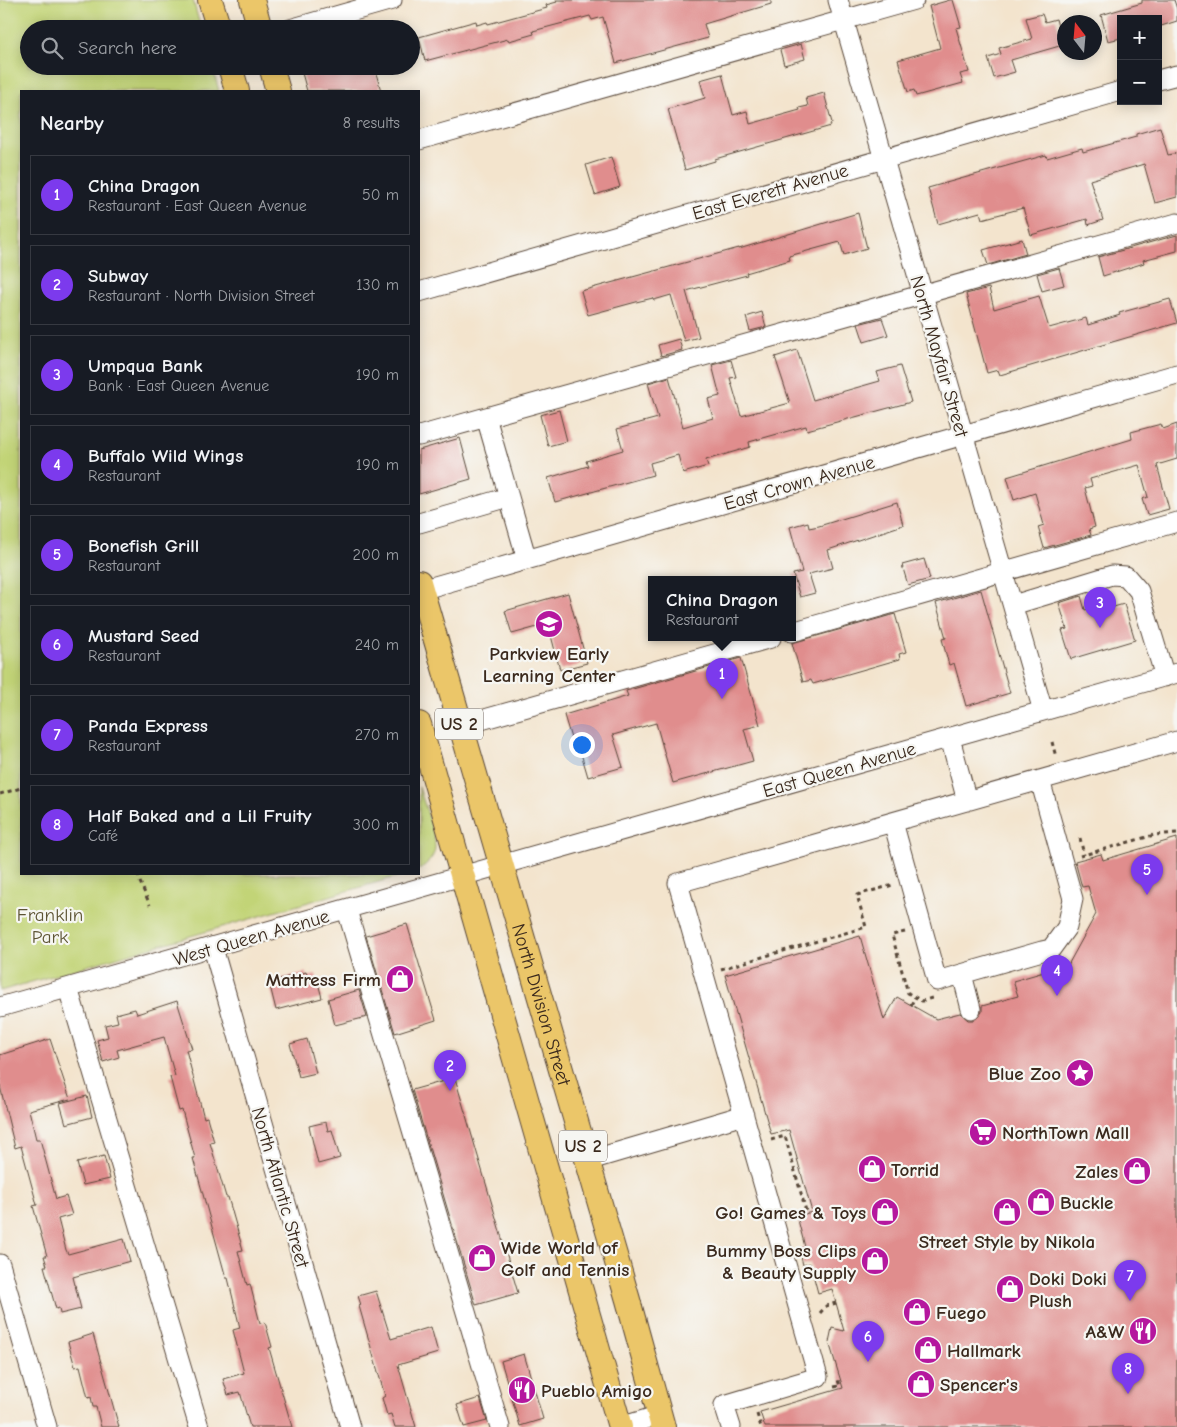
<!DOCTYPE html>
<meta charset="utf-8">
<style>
body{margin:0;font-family:"Comic Neue",sans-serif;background:#242831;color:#f1f3f6}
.controls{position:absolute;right:15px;top:15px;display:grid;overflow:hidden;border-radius:0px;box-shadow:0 2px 12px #0003}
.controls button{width:45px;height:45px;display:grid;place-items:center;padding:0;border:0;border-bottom:1px solid #363941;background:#171b24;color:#f1f3f6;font:25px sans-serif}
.compass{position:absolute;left:1057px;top:15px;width:45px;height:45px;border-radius:50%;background:#171b24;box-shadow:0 2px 12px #0003;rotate:344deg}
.you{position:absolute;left:581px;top:744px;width:18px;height:18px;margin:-12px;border:4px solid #fff;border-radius:50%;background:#1a73e8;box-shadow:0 0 0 8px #1a73e833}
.badge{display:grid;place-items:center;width:32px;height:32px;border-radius:50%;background:#7c3aed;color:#fff;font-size:16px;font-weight:700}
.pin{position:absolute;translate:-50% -41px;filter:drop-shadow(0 1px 2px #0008)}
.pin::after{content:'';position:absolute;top:26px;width:18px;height:15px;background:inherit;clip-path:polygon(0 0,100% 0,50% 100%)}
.popup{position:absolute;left:648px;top:576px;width:148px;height:65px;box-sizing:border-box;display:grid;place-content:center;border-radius:0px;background:#171b24;filter:drop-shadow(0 1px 4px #0005);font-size:16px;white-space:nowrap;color:#9ea1a6}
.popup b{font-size:19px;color:#f1f3f6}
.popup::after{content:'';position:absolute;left:50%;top:100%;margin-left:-10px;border:10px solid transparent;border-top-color:#171b24}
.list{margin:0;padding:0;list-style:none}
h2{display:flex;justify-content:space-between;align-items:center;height:65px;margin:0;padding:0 20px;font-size:21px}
h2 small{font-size:16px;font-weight:400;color:#9ea1a6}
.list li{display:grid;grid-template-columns:32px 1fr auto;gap:15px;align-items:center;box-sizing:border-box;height:80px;margin:0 10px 10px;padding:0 10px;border:1px solid #363941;border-radius:0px}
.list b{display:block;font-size:19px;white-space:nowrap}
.list p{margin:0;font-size:16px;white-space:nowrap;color:#9ea1a6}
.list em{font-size:16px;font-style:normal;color:#9ea1a6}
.icon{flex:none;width:28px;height:28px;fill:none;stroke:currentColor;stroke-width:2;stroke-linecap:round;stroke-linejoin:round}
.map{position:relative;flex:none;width:1177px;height:1427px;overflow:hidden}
.search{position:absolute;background:#171b24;box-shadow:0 2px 12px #0003;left:20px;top:20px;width:400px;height:55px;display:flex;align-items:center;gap:12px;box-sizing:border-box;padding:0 18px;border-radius:28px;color:#9ea1a6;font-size:19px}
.panel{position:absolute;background:#171b24;box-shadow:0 2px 12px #0003;left:20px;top:90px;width:400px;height:785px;border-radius:0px}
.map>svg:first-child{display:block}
.green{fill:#c2d477;stroke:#7e7f4a}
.building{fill:#e08d8d}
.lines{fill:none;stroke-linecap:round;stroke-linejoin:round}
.minor-casing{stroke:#574638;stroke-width:21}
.major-casing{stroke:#574638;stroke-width:26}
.path{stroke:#574638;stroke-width:3;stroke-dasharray:4 4;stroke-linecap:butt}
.minor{stroke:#fff;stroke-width:19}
.major{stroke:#ebc669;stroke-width:24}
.labels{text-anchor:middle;stroke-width:4.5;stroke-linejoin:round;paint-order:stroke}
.shield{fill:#f6f6f2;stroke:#73675e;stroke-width:1}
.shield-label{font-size:18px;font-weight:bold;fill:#3b2a1e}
.street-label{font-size:19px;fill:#3b2a1e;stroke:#f6f6f2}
.poi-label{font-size:19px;font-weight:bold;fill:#3b2a1e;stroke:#f6f6f2;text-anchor:start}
.park-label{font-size:19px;fill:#5d5434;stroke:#f6f6f2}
</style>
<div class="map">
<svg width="1177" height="1427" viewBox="0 0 1177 1427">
<rect width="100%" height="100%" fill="#f6f6f2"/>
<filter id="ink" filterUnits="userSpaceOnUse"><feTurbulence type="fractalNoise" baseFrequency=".02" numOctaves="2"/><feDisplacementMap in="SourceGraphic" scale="10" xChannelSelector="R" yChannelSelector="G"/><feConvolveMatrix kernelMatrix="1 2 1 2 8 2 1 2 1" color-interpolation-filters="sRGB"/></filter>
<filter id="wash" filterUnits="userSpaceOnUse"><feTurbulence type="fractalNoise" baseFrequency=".0096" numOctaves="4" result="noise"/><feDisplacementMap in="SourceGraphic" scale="20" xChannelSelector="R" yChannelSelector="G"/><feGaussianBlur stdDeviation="1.12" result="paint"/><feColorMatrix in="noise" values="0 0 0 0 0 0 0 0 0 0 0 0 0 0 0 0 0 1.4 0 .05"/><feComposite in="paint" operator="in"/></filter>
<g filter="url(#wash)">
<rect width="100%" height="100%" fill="#f3e4cd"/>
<!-- green -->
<path class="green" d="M0 0H193L201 29H29V66H212L219 91H21V874H406L0 991Z
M419 787C423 802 436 833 435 848 434 859 426 864 419 870Z"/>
<g id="blocks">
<!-- building -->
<path class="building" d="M556 0H771V4L704 24 708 38 616 63 603 17 592 20 590 16 533 31 534 34 509 41 508 39 425 61 419 37 476 21 477 25 487 22 488 24 547 8 546 5 557 2Z
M950 0H953L961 27 956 28 969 72 960 74 963 83 916 96 914 90 908 92 898 60 940 48 929 6Z
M1142 0H1174L1177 9V21L1158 27V19H1121V38L1108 41 1101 15 1142 3Z
M1042 14 1045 22 1056 19 1063 45 1011 60 1015 72 994 78 988 58 1001 54 999 48 1032 39 1026 18Z
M801 44 805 59 784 65 780 50Z
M300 66H374L381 91H307Z
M722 74 733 115 747 111 750 124 800 110 799 108 808 106 806 98 824 93 832 123 830 124 831 126 715 159V161L685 170 668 109 705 98 700 80Z
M1160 127 1168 155 1177 153V197L1155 203 1144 164 1090 180 1103 220 1088 225 1087 219 1031 235 1023 208 982 219 980 212 938 224 928 188 1046 155 1047 158 1082 148 1083 152 1136 137V134Z
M611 157 620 187 595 195 586 165Z
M858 213 867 248 844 255 840 242 789 256 790 260 746 273 747 275 686 291 699 337 684 341 671 295 654 300 653 298 636 302 588 315 581 291 739 248V249Z
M1177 235V251L1143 260 1144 263 1103 276 1098 257Z
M1022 239 1026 254 988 265 983 250Z
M1059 268 1064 285 1042 291 1037 274Z
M989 288 994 309 1039 296 1049 328 1086 318 1088 325 1120 315 1119 313 1170 299 1177 323 1000 375 998 370 987 373 966 294Z
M762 312 766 327 750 331 746 317Z
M882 318 888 335 864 342 858 324Z
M679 339 682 350 661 356 658 345Z
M797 350 813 400 880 381 877 372 900 366 911 402 807 430 806 426 749 442 750 447 706 460 708 466 683 473 678 455 650 463 653 475 555 502 548 478 588 466 586 461 623 450 617 429 658 418 648 383 669 377 683 427 713 418 708 399 720 396 712 365 731 360 736 377 730 378 741 416 790 403 775 357Z
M559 410 567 441 548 446 540 415Z
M1161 424 1163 429 1177 424V459L1157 465 1169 509 1147 515 1142 499 1148 497 1139 465 1090 479 1092 486 1085 488 1095 527 1089 529 1091 535 1044 548 1038 527 1044 525 1035 493 1014 500 1007 477 1132 439 1131 432Z
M460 438 471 479 419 494V450Z
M897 502 903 525 828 550 833 568 809 574 815 593 800 597 793 574 802 572 790 527 808 522 809 528 819 526Z
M924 559 930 579 908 585 902 565Z
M981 590 1010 693 966 706 954 663 949 665 942 639 946 638 936 603Z
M568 593 587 663 560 670 548 624 512 634 505 611Z
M1081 596 1085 610 1108 603 1110 608 1124 604 1135 640 1071 659 1062 630 1067 629 1059 603Z
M895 614 906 652 899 654 900 659 813 684 811 680 803 682 792 643Z
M741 658 760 725 744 729 753 761 673 783 656 723 613 735 623 767 588 777 578 743 573 745 564 715 628 696 626 691Z
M1177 838V1427H765L760 1412 843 1388 829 1342 832 1328 844 1331 832 1289 818 1293 810 1263 803 1265 799 1249 805 1247 797 1216 812 1212 789 1130 771 1134 725 975 860 936 884 1020 897 997 936 1019 960 1013 968 1020H974L978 1017 982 1012V1006L1018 996 1013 981 1068 965 1096 914 1088 886 1082 887 1075 861 1101 854 1103 860Z
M407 924 436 1020 395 1033 366 936Z
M306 972 307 977 316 975 322 998 276 1010 269 982Z
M359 990 367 1017 335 1025 328 999Z
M177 1001 192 1049 186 1050 204 1118 207 1117 214 1142 210 1143 226 1197H228L243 1250 238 1251 247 1285 250 1284 260 1323 265 1322 272 1347 269 1348 292 1427H250L240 1392 228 1395 223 1379 244 1373 233 1330 240 1328 228 1278H226L193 1158H195L182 1110 179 1111 170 1077 175 1076 164 1037 117 1050 119 1057 103 1062 97 1040 108 1037 105 1025 118 1022 116 1014 135 1009 137 1014Z
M50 1039 70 1099 29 1110 36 1139H40L56 1199 66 1196 72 1215 58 1219 66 1250 68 1254 124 1239 130 1261 73 1277 81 1309 60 1314 59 1308 56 1309 44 1266H47L44 1256H47L33 1206 37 1205 21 1146 15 1148 0 1086V1055Z
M307 1039 316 1073 299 1077 290 1044Z
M455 1078 518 1293 476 1305 412 1090Z
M87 1096 92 1117 66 1124 60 1103Z
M326 1122 328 1131 332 1130 340 1158 318 1164 309 1126Z
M104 1156 110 1179 83 1185 77 1163Z
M376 1291 391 1339 431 1327 438 1353 398 1365 416 1427H395L391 1414 387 1415 382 1398 385 1396 359 1306 361 1305 358 1296Z
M93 1334 119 1427H101L96 1407H93L91 1397 88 1398 80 1366 75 1367 68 1342Z
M524 1354 543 1419 520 1426 501 1361Z
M480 1398 487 1421 464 1427 457 1405Z"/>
</g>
</g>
<g filter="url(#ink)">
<use href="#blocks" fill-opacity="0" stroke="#574638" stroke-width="1"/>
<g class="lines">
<defs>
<path id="minor" d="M838 0 1043 711
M290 29 392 0
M1158 80 1177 75
M419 140 914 0
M419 292 1121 91
M486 417 527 560
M419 436 1177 223
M419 523 509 497
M421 590 1177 374
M1013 605 1112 575 1126 576 1139 591 1165 677
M792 632 1177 522
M460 726 771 638
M950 738 967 801
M893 822 937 981 1042 951 1051 949 1067 927 1073 899 1040 780
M347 910 500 1427
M213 948 350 1427
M962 974 971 1009
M68 988 199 1427
M0 1007 1177 673
M587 1161 744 1115
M0 1264 47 1427
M620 1427 660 1415
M731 1427 724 1405 818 1377 678 883 1177 741"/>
<g id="major">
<path d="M210 0 219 29"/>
<path d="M252 0 260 29"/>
<path d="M230 66 237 91"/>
<path d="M271 66 278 91"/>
<path id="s1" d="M419 582 628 1300 663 1427"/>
<path d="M419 724 620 1427"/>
</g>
</defs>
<!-- minor casing -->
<use href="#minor" class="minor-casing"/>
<!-- major casing -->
<use href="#major" class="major-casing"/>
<!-- path -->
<path class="path" d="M1052 742 1056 757
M0 794 21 788
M1080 838 1084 855
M1080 856 1154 835 1177 833
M138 874 140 882 150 905
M905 932 892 935 908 993 922 1001 932 998
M721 969 866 927 857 895 893 885
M911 1005 915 997
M771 1140 785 1136 806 1211 791 1216
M820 1313 826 1306 836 1303
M834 1387 840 1386 837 1377
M757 1414 761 1427"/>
<!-- minor -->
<use href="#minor" class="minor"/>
<!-- major -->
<use href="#major" class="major"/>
</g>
</g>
<!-- icons -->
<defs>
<symbol id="school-disc" viewBox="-11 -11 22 22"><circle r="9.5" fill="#b5179e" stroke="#f6f6f2"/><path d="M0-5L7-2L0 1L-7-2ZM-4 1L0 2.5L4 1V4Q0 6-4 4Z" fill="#fff"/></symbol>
<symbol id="shop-disc" viewBox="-11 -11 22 22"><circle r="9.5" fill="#b5179e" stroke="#f6f6f2"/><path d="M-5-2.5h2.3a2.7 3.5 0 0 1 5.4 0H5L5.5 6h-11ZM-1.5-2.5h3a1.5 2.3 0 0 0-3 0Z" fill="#fff"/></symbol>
<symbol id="sight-disc" viewBox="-11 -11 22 22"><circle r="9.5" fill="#b5179e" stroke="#f6f6f2"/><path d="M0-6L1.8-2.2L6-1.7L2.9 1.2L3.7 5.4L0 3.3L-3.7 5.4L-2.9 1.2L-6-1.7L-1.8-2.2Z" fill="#fff"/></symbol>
<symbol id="supermarket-disc" viewBox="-11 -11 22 22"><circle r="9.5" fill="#b5179e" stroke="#f6f6f2"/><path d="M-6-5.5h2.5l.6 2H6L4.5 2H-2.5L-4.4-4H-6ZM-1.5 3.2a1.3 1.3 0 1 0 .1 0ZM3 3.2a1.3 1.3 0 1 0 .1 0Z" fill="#fff"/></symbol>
<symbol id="restaurant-disc" viewBox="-11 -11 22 22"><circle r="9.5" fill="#b5179e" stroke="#f6f6f2"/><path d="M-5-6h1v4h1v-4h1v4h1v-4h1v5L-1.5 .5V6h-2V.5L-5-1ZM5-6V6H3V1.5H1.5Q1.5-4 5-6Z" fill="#fff"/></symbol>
</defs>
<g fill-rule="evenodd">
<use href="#school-disc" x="533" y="608" width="32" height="32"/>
<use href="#shop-disc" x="384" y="963" width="32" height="32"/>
<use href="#sight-disc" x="1064" y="1057" width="32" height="32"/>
<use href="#supermarket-disc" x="967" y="1116" width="32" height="32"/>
<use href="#shop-disc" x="856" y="1153" width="32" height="32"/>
<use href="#shop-disc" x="1121" y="1155" width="32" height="32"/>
<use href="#shop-disc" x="1025" y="1186" width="32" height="32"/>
<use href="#shop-disc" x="869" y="1196" width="32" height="32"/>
<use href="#shop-disc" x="991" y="1196" width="32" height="32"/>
<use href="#shop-disc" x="466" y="1242" width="32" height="32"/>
<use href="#shop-disc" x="859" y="1245" width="32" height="32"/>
<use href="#shop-disc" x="994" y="1273" width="32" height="32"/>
<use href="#shop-disc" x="901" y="1296" width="32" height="32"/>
<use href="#restaurant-disc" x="1127" y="1315" width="32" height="32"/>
<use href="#shop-disc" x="912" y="1334" width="32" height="32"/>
<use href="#shop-disc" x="905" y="1368" width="32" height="32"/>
<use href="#restaurant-disc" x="506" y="1374" width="32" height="32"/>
</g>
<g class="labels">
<!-- shield labels -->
<g class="shield">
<rect x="435" y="708.5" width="48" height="31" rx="4"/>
<rect x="559" y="1130.5" width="48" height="31" rx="4"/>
</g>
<g class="shield-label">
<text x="459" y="730">US 2</text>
<text x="583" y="1152">US 2</text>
</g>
<!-- street labels -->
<g class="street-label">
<text transform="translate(770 191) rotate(-16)" y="7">East Everett Avenue</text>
<text transform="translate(940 356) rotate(74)" y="7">North Mayfair Street</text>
<text transform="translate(799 482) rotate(-16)" y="7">East Crown Avenue</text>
<text transform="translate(839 769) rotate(-16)" y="7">East Queen Avenue</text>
<text transform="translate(251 937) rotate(-16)" y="7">West Queen Avenue</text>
<text dy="7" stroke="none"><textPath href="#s1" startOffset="440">North Division Street</textPath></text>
<text transform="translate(281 1187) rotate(74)" y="7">North Atlantic Street</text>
</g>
<!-- poi labels -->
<g class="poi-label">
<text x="549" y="660" text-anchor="middle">Parkview Early<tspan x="549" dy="22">Learning Center</tspan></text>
<text x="381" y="986" text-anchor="end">Mattress Firm</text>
<text x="1061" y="1080" text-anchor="end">Blue Zoo</text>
<text x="1002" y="1139">NorthTown Mall</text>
<text x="891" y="1176">Torrid</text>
<text x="1118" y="1178" text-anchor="end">Zales</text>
<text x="1060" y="1209">Buckle</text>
<text x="866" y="1219" text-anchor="end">Go! Games &amp; Toys</text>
<text x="1007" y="1248" text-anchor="middle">Street Style by Nikola</text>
<text x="501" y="1254">Wide World of<tspan x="501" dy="22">Golf and Tennis</tspan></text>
<text x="856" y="1257" text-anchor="end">Bummy Boss Clips<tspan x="856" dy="22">&amp; Beauty Supply</tspan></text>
<text x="1029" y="1285">Doki Doki<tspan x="1029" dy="22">Plush</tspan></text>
<text x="936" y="1319">Fuego</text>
<text x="1124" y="1338" text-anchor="end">A&amp;W</text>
<text x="947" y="1357">Hallmark</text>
<text x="940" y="1391">Spencer's</text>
<text x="541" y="1397">Pueblo Amigo</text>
</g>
<!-- park labels -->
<g class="park-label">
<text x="50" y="921">Franklin<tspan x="50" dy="22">Park</tspan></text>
</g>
</g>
</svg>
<div class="controls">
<button>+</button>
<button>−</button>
</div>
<svg class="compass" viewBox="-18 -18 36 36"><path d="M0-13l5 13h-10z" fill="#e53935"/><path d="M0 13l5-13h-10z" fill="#9ea1a6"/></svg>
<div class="you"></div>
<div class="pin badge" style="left:722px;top:699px">1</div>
<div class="popup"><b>China Dragon</b>Restaurant</div>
<div class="pin badge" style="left:450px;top:1091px">2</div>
<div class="pin badge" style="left:1100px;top:628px">3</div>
<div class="pin badge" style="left:1057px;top:996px">4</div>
<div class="pin badge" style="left:1147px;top:895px">5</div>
<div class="pin badge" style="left:868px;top:1362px">6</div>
<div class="pin badge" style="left:1130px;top:1301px">7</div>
<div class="pin badge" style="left:1128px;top:1394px">8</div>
<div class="search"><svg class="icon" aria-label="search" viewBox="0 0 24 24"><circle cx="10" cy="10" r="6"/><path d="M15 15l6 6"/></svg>Search here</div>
<section class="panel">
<h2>Nearby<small>8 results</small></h2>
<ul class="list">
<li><span class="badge">1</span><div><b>China Dragon</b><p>Restaurant · East Queen Avenue</p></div><em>50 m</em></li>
<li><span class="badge">2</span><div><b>Subway</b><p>Restaurant · North Division Street</p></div><em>130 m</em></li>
<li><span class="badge">3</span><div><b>Umpqua Bank</b><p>Bank · East Queen Avenue</p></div><em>190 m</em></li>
<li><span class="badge">4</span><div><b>Buffalo Wild Wings</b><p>Restaurant</p></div><em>190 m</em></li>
<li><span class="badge">5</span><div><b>Bonefish Grill</b><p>Restaurant</p></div><em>200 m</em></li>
<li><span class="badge">6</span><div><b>Mustard Seed</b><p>Restaurant</p></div><em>240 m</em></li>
<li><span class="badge">7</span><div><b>Panda Express</b><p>Restaurant</p></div><em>270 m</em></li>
<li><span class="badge">8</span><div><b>Half Baked and a Lil Fruity</b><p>Café</p></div><em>300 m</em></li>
</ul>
</section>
</div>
